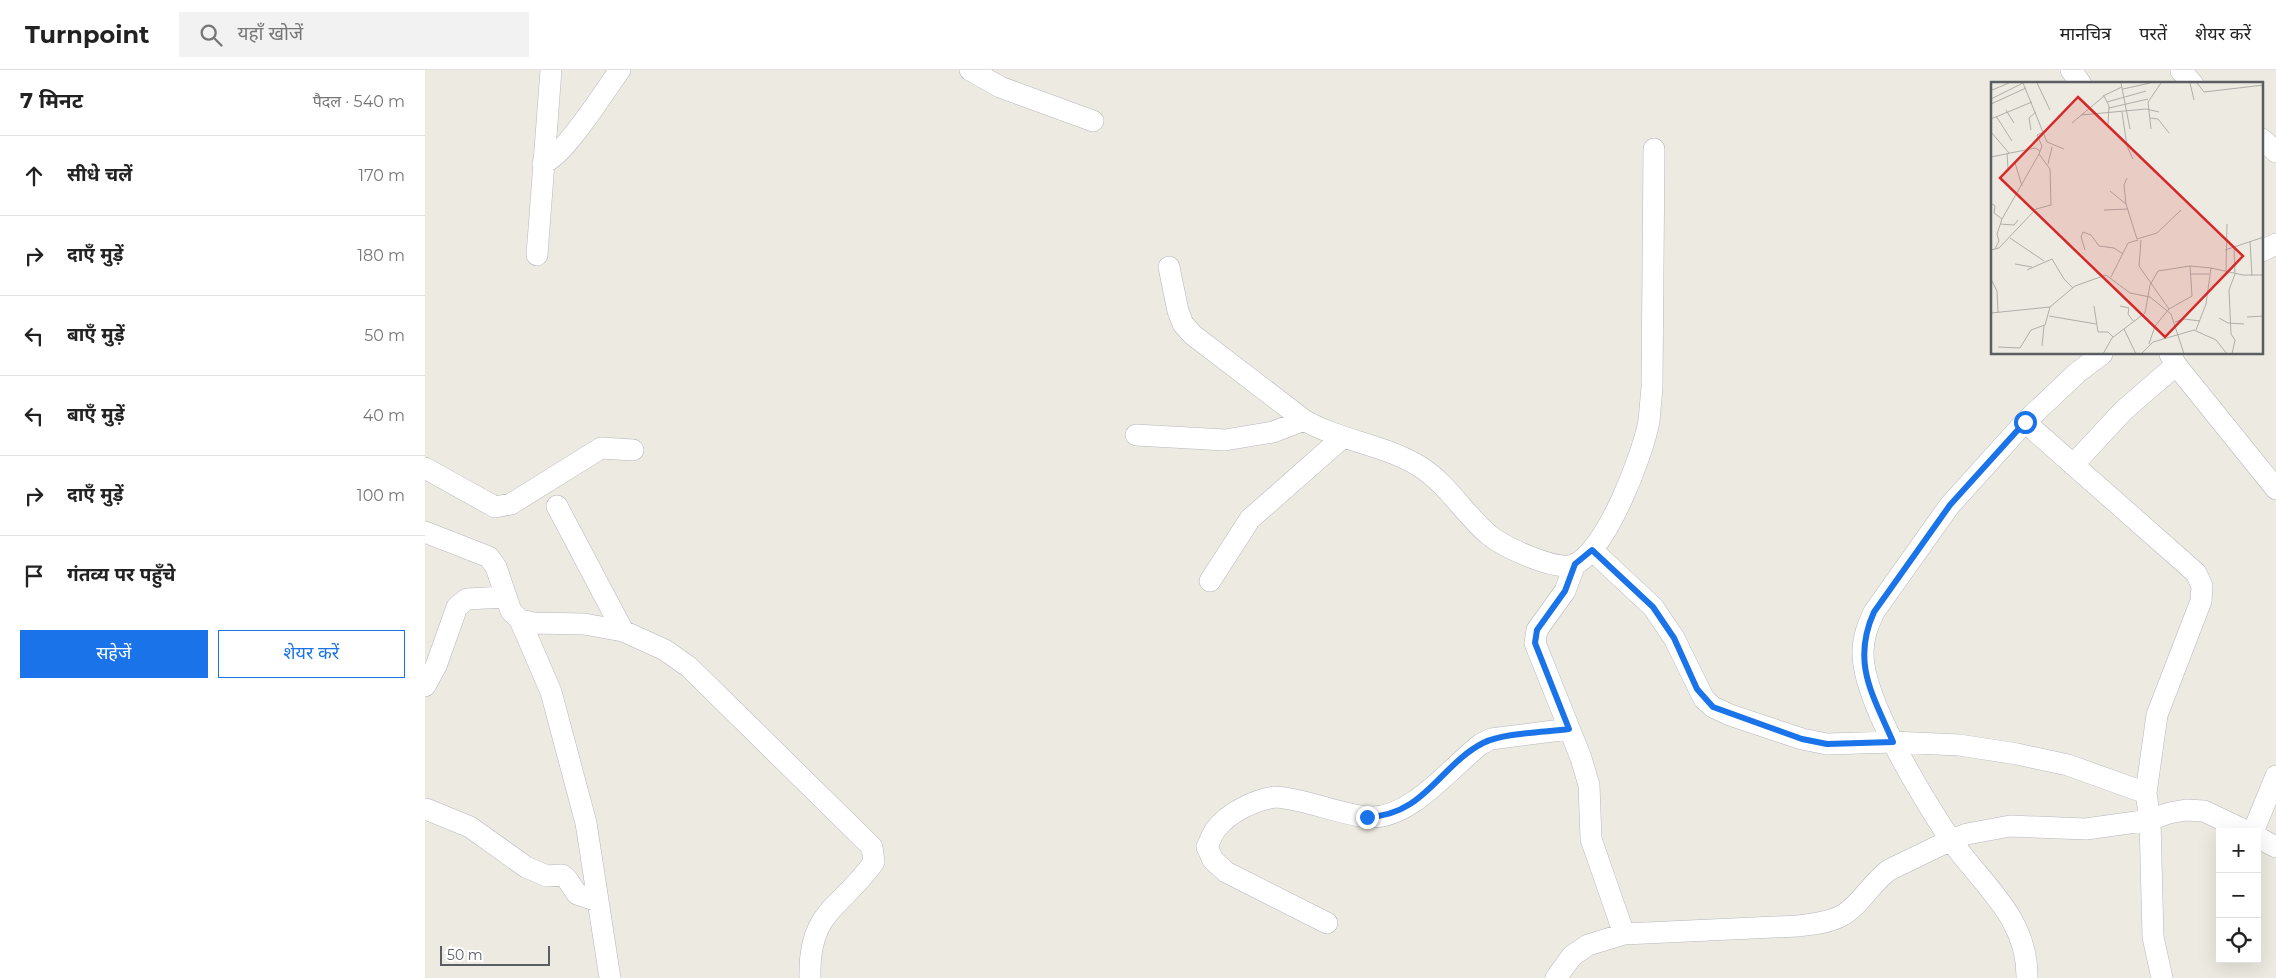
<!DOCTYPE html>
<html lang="hi">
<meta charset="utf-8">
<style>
body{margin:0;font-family:Montserrat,"Noto Sans Devanagari",sans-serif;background:#f2f2f2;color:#222}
.controls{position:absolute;right:15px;bottom:15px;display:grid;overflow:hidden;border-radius:0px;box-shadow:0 5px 20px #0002}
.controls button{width:45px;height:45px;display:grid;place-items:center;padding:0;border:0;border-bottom:1px solid #e0e0e0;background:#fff;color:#222;font:25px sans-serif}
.scale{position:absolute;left:15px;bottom:12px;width:110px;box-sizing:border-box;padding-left:5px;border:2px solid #5a5d62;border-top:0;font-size:14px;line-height:18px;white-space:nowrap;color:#5a5d62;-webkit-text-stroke:4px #fff;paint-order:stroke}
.stop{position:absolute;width:15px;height:15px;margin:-11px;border:4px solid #1a73e8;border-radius:50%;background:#fff}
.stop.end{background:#1a73e8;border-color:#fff;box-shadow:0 1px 5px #0008}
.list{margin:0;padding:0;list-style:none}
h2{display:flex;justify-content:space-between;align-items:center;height:65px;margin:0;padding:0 20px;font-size:21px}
h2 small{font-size:16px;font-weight:400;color:#767676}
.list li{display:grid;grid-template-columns:32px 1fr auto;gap:15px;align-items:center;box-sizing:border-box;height:80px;padding:0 20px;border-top:1px solid #e0e0e0}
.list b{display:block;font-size:19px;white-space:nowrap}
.list em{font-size:16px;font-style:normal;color:#767676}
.actions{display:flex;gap:10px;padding:15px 20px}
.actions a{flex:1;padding:11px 0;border:1px solid #1a73e8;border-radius:0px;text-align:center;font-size:18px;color:#1a73e8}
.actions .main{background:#1a73e8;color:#fff}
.icon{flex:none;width:28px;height:28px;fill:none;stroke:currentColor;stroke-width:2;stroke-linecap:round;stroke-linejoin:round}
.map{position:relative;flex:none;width:1851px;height:908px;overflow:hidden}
header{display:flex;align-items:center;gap:30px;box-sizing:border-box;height:70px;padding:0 25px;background:#fff;border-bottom:1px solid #e0e0e0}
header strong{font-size:24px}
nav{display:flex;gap:28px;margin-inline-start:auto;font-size:18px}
.search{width:350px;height:45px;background:#f2f2f2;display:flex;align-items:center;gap:12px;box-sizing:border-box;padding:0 18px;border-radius:0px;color:#767676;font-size:19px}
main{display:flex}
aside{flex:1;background:#fff}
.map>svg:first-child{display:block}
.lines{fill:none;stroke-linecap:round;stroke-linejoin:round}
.minor-casing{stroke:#b4b7bc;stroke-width:22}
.minor{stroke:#fff;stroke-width:21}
.route{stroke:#1a73e8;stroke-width:6}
.inset-road{fill:none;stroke:#aeaeaa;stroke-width:1}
.view{fill:#d62828;fill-opacity:0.15;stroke:#d62828;stroke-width:2.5}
.inset-edge{fill:none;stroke:#5a5d62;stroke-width:2.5}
</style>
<header>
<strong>Turnpoint</strong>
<div class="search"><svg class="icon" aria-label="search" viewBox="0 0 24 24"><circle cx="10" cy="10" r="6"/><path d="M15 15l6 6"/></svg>यहाँ खोजें</div>
<nav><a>मानचित्र</a><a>परतें</a><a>शेयर करें</a></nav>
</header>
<main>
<aside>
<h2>7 मिनट<small>पैदल · 540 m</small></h2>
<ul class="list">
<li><svg class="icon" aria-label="ahead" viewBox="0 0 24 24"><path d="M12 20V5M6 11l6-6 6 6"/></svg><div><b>सीधे चलें</b></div><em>170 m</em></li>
<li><svg class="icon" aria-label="right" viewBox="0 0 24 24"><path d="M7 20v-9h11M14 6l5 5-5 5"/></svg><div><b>दाएँ मुड़ें</b></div><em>180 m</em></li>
<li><svg class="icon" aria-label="left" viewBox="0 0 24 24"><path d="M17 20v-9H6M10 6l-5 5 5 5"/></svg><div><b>बाएँ मुड़ें</b></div><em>50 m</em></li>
<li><svg class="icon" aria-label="left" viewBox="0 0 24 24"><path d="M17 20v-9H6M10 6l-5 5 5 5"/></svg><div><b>बाएँ मुड़ें</b></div><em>40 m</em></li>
<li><svg class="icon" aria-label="right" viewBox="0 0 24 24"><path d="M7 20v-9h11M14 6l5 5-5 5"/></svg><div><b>दाएँ मुड़ें</b></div><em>100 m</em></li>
<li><svg class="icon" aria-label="arrive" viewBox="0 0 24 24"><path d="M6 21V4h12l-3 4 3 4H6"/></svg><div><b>गंतव्य पर पहुँचे</b></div></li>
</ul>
<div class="actions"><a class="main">सहेजें</a><a>शेयर करें</a></div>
</aside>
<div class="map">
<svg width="1851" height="908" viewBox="0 0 1851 908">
<rect width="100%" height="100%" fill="#edeae1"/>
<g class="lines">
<defs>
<path id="minor" d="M545 0 575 17 668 51
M1646 0 1656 14
M1756 1 1768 14
M1837 69 1851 82
M118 93C139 87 180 20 195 0
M1837 181 1851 174
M112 185 126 0
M744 197 753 241 758 254 768 265 879 350C915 371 958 374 994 396 1023 414 1039 444 1064 465 1079 477 1130 501 1148 495 1181 483 1218 384 1224 351 1225 340 1226 328 1227 317L1229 79
M1745 284 1751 295 1851 419
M1600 352 1771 503 1777 516 1776 531 1732 645 1721 723 1725 750 1728 867 1737 908
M711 365 800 370 848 362 879 350
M1648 395 1698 341 1751 295
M0 398 70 437 86 434 176 378 208 380
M132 436 198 561
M0 462 64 487 71 497 86 541 95 550 109 553 159 554 198 561 240 580 264 597 447 777 449 792C416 839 383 840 385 908
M1167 480 1228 537 1249 568 1279 629 1288 637 1305 645 1377 669 1402 674 1468 672 1534 675 1592 684 1643 695 1721 723
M1150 494 1140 521 1112 560 1110 573 1156 688 1164 715 1166 769 1199 864
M785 511 825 449 917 368
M95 550 126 622 161 753 185 908
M0 616 11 596 32 537 42 529 80 527
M1 739 45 757 101 797 122 806 137 805 142 809 152 824 173 831
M1828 762 1851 706
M1832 767 1851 777
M902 853 801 802 788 790 782 777C785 771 787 764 791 759 804 742 830 730 850 727 882 729 912 744 943 747 985 750 1025 698 1056 674L1066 669 1144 659
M1131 908 1147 886 1163 875 1199 864 1373 856C1387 854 1403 853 1416 846 1435 836 1446 813 1464 800L1526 770 1542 764 1585 756 1661 759 1725 750 1744 743 1761 740 1779 741 1823 762
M1602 908C1603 847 1557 815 1525 769 1498 728 1437 630 1438 582 1438 567 1443 555 1449 542L1525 435 1600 352 1653 302 1677 284"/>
</defs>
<!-- minor casing -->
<use href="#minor" class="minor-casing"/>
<!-- minor -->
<use href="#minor" class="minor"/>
</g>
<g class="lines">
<!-- route -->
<path class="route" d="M942 747C999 746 1015 695 1058 673 1077 663 1122 662 1144 659L1110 573 1112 560 1140 521 1150 494 1167 480 1228 537 1249 568 1272 619 1288 637 1377 669 1402 674 1468 672C1448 625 1426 593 1449 542L1525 435 1600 352"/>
</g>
<!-- overview -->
<g transform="translate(1566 12)">
<rect width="272" height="272" fill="#edeae1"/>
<path class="inset-road" d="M46 1 59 28M130 1 139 47M199 1 203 18M206 1 213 10 273 3M132 7 159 1M1 8 18 1M112 14 131 5M0 17 32 1 56 60 73 67M116 20 155 9M0 22 35 6M118 26 157 17M15 28 23 41M131 30 136 64 142 77M90 33 155 27 168 30M5 34 21 59M159 36 167 37 178 51M0 37 41 20M81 41 113 14 118 24 117 42M160 47 157 20 170 1M40 48 38 36 45 30M0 50 18 71M16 71 17 86M0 75 44 66 49 69M24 81 31 104M57 82 61 65M136 96 133 103 135 122 146 157 166 151 190 128M119 109 135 122M0 121 4 124 3 131 11 137M113 128 137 127M9 142 23 143 27 138M19 156 53 179M150 158 148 184 178 227M259 159 261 194M4 167 8 159 6 152 11 137 48 72M0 168 8 166 45 127 60 123 59 87 48 72 51 64 46 53 53 50M94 168 90 155 92 150 100 153 108 164 123 166 132 172M234 168 273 155M24 182 41 185M36 188 61 177 73 197 82 206M235 189 236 142M200 192H218M120 195 137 161 147 158M0 197 6 209 7 230M103 224 107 250H117L122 255M129 224 138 226 137 232 143 240M0 231 59 225 84 204 115 193 139 211 159 215 180 232 193 272M58 234 105 242M256 235 273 234M228 236 237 241 253 242M184 240 193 237 209 239M133 247 145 272M205 248 215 222 220 186 252 193H273M158 262 164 244 178 227 201 214 199 184M51 264 53 244M7 265 29 266 40 248 54 243 59 225M112 272 121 256 154 231 159 203 167 189 199 184 220 186M150 272 162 260 203 248 225 258 236 272M241 272 244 258 240 252 238 208 244 192 243 166"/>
<path class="view" d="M87 15 252 174 174 255 9 96Z"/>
<rect width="272" height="272" class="inset-edge"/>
</g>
</svg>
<div class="controls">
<button>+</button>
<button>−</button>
<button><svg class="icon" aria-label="locate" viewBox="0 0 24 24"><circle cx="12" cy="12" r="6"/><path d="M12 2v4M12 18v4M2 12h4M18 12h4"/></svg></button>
</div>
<div class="scale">50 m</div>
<div class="stop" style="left:1600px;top:352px"></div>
<div class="stop end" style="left:942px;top:747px"></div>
</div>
</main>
